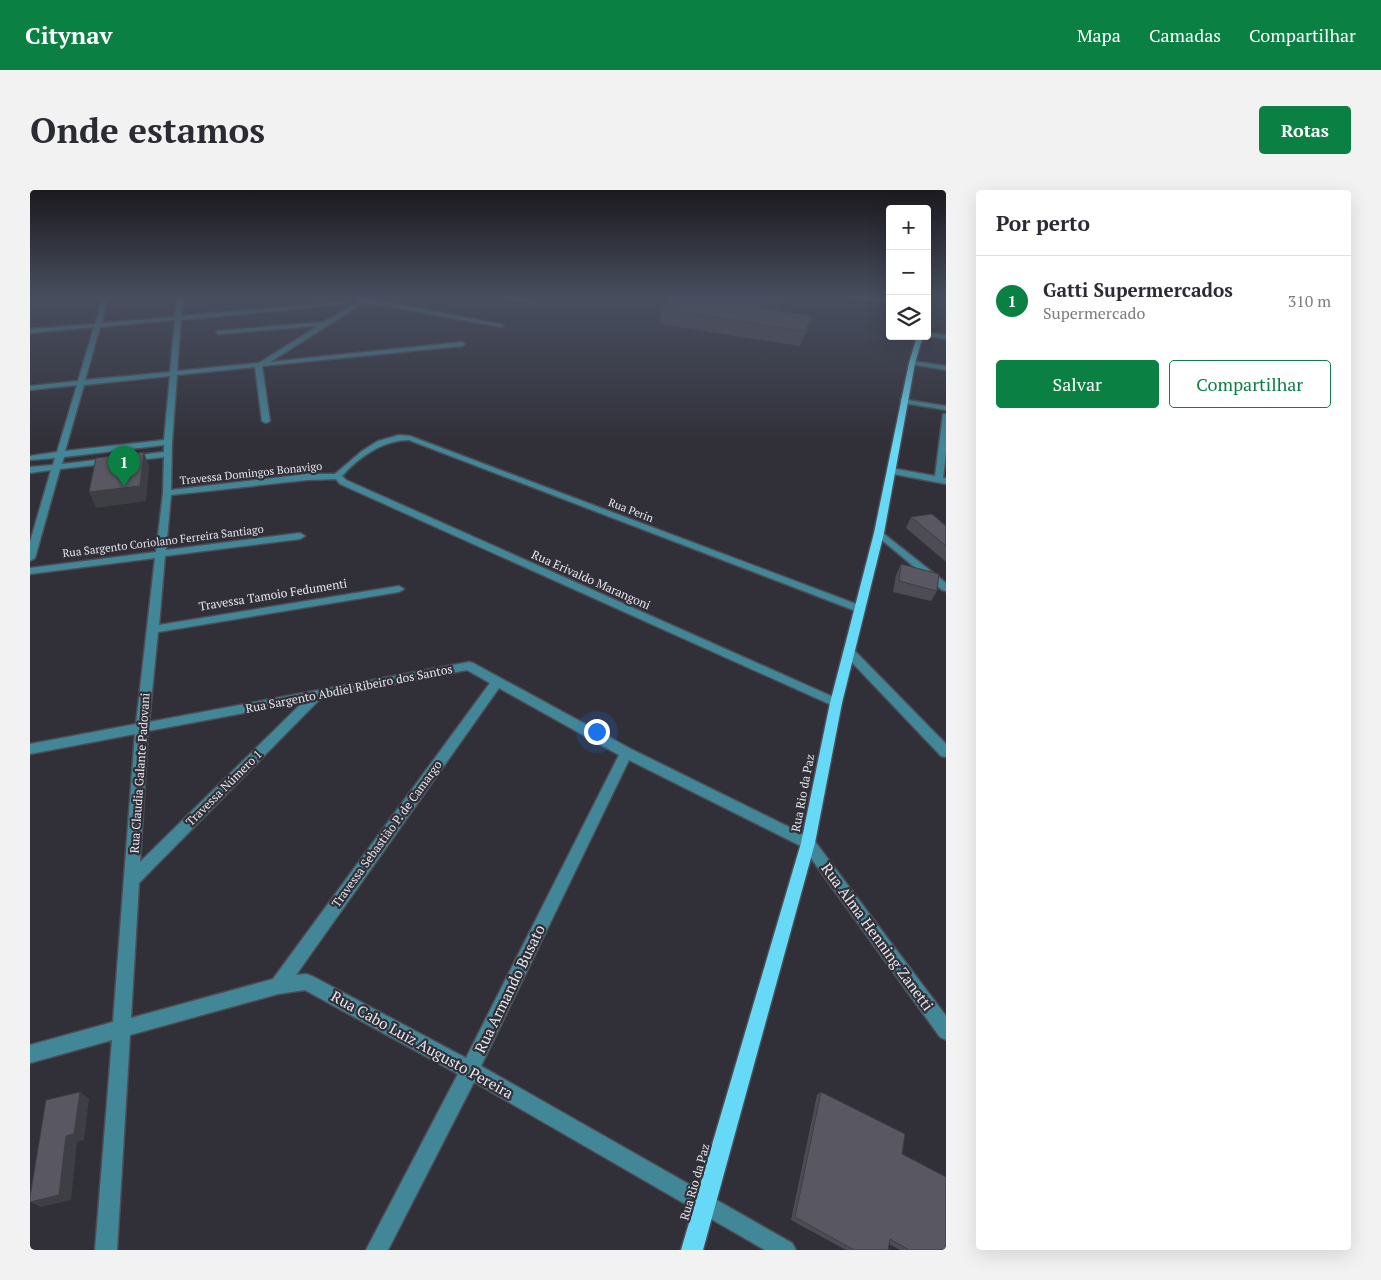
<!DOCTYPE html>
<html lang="pt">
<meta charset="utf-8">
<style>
body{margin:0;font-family:"PT Serif",serif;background:#f2f2f3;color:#2b2b33}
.controls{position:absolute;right:15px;top:15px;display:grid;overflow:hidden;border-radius:5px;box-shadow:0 5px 20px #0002}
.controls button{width:45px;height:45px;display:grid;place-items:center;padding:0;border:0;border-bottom:1px solid #e1e1e2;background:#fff;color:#2b2b33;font:25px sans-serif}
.you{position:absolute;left:566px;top:541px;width:18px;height:18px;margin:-12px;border:4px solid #fff;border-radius:50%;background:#1a73e8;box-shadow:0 0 0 8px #1a73e833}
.badge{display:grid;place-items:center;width:32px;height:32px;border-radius:50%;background:#0b8043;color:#fff;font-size:16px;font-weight:700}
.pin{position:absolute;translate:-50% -41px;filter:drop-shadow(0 1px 2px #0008)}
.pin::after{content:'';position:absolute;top:26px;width:18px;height:15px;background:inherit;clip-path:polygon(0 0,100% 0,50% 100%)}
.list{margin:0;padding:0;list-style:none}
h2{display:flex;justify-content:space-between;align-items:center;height:65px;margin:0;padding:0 20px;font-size:21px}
h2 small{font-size:16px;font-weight:400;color:#7c7c81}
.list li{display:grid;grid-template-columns:32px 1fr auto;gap:15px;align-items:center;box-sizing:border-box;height:90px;padding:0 20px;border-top:1px solid #e1e1e2}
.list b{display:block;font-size:19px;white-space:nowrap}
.list p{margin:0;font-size:16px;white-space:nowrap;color:#7c7c81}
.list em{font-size:16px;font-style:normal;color:#7c7c81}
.actions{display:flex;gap:10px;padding:15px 20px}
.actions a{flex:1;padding:11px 0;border:1px solid #0b8043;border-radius:5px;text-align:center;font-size:18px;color:#0b8043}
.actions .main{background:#0b8043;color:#fff}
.icon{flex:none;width:28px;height:28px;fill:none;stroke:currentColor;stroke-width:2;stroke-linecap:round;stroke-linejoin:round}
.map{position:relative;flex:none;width:916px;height:1060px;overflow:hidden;border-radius:5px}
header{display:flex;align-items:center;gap:30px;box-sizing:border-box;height:70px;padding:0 25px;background:#0b8043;color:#fff}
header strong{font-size:24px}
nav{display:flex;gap:28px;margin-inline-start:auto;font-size:18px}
.intro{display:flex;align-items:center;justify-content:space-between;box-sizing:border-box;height:120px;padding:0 30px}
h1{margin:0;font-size:35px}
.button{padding:12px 22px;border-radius:5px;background:#0b8043;color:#fff;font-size:18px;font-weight:700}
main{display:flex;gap:30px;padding:0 30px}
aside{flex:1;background:#fff;border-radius:5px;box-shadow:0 5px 20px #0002}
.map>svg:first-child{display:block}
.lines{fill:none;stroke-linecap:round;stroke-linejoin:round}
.minor-casing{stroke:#4e4d55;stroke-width:3}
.major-casing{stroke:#4e4d55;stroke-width:3}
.minor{fill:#428798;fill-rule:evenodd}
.major{fill:#65d9f5;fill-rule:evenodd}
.wall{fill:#4d4c54}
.shaded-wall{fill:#3e3e45}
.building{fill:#595862;stroke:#3e3e45}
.labels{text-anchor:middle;stroke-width:4.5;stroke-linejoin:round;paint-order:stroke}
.far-street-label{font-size:11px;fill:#e6e5eb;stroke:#313039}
.street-label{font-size:12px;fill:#e6e5eb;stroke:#313039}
.near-street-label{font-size:15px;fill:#e6e5eb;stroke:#313039}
</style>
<header>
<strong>Citynav</strong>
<nav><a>Mapa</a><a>Camadas</a><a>Compartilhar</a></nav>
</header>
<div class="intro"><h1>Onde estamos</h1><a class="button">Rotas</a></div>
<main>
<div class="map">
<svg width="916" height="1060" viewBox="0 0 916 1060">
<rect width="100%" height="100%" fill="#313039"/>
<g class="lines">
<defs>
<path id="minor" d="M73 107H79L71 133 145 127 147 107H153L151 126 312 112 315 114 151 130 147 181 229 173 288 136 188 144 186 141 294 132 329 111 313 107H342L339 109 474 135 471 137 335 112 240 172 432 152 435 154 432 156 232 176 240 231 236 233 232 231 225 177 147 185 142 252 141 300 277 284H305L332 261 348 251 369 245 380 246 834 417 835 419 834 421H826L379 250C353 250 329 267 312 286L316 290 810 510 812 513 810 516 806 517 310 294 306 289 277 290 141 305 136 360 270 343 275 346 270 349 135 366 129 435 369 396 374 399 369 402 128 442 119 532 439 472 443 473 601 559 783 649 916 826V850L910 847 773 657 599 570 451 876 762 1053 766 1060H735L444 892 358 1060H336L428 884 275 800 248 804 100 845 87 1060H65L82 850 0 873V855L83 832 105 544 0 564V554L106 534 125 368 0 384V378L126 362 133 303 134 267 30 279 5 368 0 371V352L21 280 0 283V277L23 275 25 268 0 270V266L27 262 47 195 0 200V196L48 191 64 137 0 143V139L65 134ZM145 130 140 182 55 190 70 137ZM140 186 134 250 35 261 54 195ZM134 255V262L32 274 34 267ZM437 480 460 493 243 789 101 828 109 693 291 508ZM469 498 589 565 436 868 282 786 276 784 266 785ZM273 512 110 672 118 541Z
M471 107H484L507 112 504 114Z
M823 107 860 108V112L826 109Z
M897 143 916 145V149L895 146H897Z
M882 171 916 176V180L880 174V172Z
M871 209 916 216V220L874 213H871Z
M913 224H916V263L913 288H916V294L858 283V279L861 278 905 286Z
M849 340 916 393V401L912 400 846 345V341Z
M819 458 823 459 916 554V567L911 566 815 465 813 462Z"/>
<path id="major" d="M887 146H893L885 173 854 343 812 513 785 653 673 1060H651L771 653 800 513 844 343 879 173Z"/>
</defs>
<!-- minor casing -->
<use href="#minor" class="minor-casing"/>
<!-- major casing -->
<use href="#major" class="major-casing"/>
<!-- minor -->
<use href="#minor" class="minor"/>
<!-- major -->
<use href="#major" class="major"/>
</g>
<!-- wall -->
<path class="wall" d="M643 107H753L750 118 746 121 782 126 778 141 770 156 629 134 632 119Z
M881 327 916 336V372L876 338Z
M871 374 907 401 901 411 863 402 866 385Z
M791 902 872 964 916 1060H870L859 1054 858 1060H816L761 1030 787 905Z"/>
<!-- shaded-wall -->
<path class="shaded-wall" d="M748 107H753L750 118 727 133 730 118Z
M782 126 778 141 770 156 775 141Z
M114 262 119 277 116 311 66 318 59 302Z
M50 902 59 909 54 950 47 952 41 1010 11 1017 0 1012 36 946Z"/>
<!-- building -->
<path class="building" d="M643 107H748L730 118 782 126 775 141 632 119Z
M114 262 110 296 59 302 66 268Z
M902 324 916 336V356L881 327Z
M871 374 909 384 907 401 869 391Z
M50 902 44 944 36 946 29 1005 0 1012V1007L16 910Z
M791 902 875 944 872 964 916 987V1060H879L860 1049 858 1060H824L765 1027Z"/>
<!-- sky -->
<linearGradient id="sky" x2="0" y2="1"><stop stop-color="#1b1a1f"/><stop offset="0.42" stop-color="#484e5f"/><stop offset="1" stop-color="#484e5f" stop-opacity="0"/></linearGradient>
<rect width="916" height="255" fill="url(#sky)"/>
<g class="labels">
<!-- far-street labels -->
<g class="far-street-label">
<text transform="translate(221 283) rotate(-6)" y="4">Travessa Domingos Bonavigo</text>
<text transform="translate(601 320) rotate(21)" y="4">Rua Perin</text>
<text transform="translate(133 351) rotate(-7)" y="4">Rua Sargento Coriolano Ferreira Santiago</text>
</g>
<!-- street labels -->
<g class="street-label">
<text transform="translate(561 390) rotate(24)" y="4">Rua Erivaldo Marangoni</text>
<text transform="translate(243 405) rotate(-9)" y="4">Travessa Tamoio Fedumenti</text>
<text transform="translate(319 499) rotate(-11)" y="4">Rua Sargento Abdiel Ribeiro dos Santos</text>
<text transform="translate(110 583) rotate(-86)" y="4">Rua Claudia Galante Padovani</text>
<text transform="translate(194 598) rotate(-45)" y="4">Travessa Número 1</text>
<text transform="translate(773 603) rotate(-79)" y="4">Rua Rio da Paz</text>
<text transform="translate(357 644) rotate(-54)" y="4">Travessa Sebastião P. de Camargo</text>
<text transform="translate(665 992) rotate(-74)" y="4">Rua Rio da Paz</text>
</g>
<!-- near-street labels -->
<g class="near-street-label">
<text transform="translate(847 747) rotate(54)" y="5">Rua Alma Henning Zanetti</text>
<text transform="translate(480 799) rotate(-64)" y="5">Rua Armando Busato</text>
<text transform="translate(392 855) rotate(29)" y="5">Rua Cabo Luiz Augusto Pereira</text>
</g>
</g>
</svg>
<div class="controls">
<button>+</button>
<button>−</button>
<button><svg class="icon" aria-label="layers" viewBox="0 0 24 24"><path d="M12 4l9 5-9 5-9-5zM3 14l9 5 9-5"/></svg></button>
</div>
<div class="you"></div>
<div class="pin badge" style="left:94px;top:297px">1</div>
</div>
<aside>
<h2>Por perto<small></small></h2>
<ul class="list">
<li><span class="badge">1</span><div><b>Gatti Supermercados</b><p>Supermercado</p></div><em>310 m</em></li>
</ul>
<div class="actions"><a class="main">Salvar</a><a>Compartilhar</a></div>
</aside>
</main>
